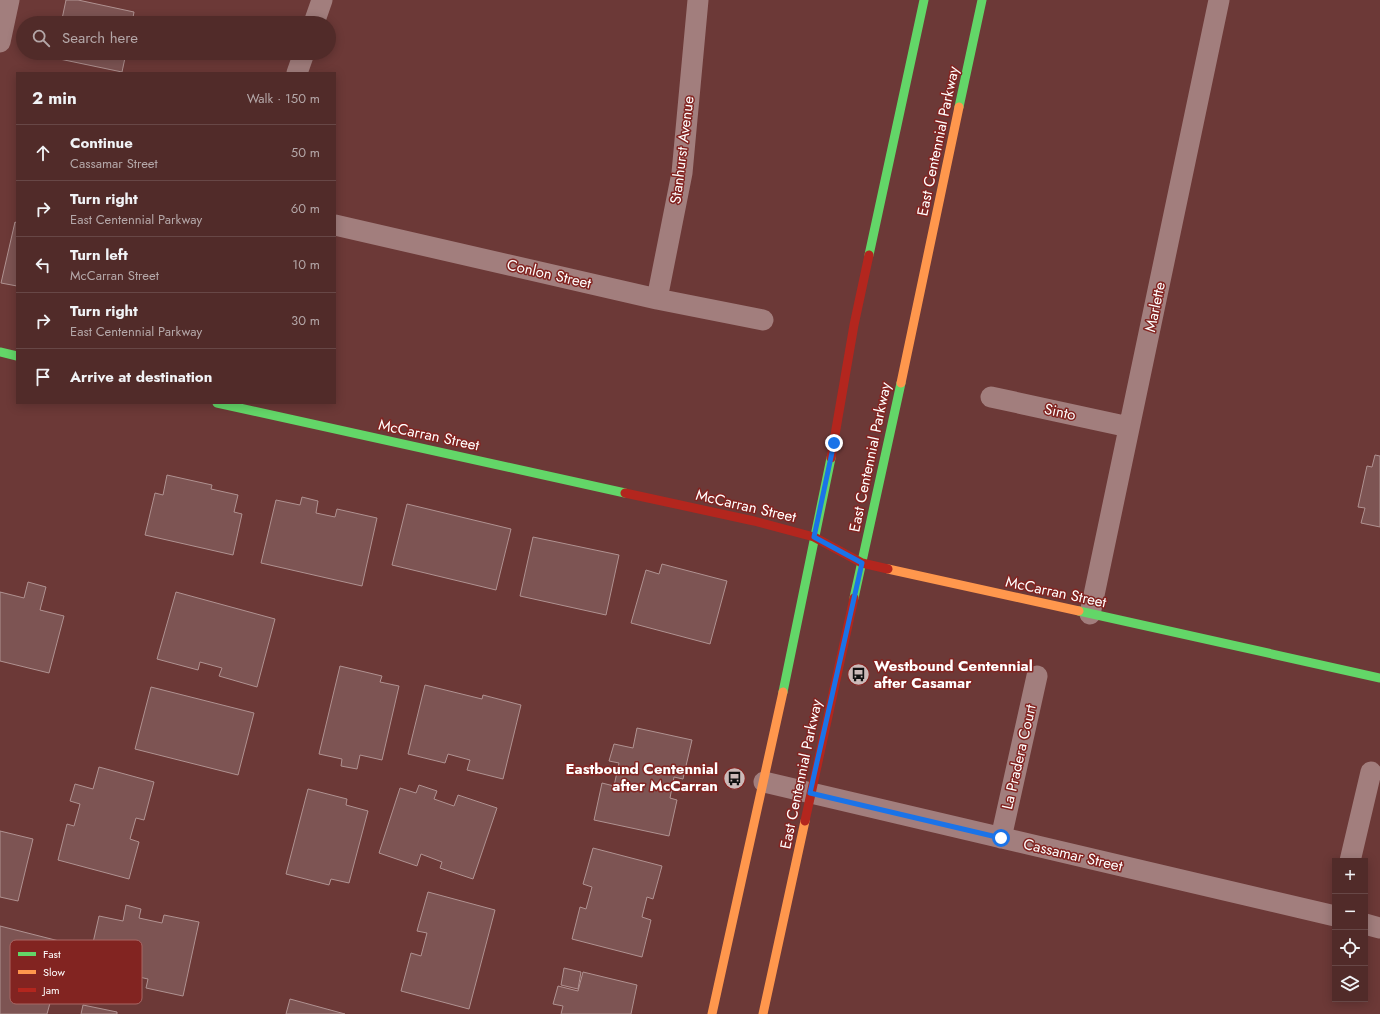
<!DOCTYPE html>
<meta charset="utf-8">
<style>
body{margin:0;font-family:Jost,sans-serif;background:#5b3735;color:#f1f3f6}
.controls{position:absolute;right:12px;bottom:12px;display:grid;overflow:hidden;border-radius:0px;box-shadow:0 2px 10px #0003}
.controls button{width:36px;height:36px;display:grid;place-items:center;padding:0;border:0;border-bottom:1px solid #674746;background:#512b29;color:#f1f3f6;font:20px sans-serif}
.stop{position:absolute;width:12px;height:12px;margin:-9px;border:3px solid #1a73e8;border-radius:50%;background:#fff}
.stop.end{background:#1a73e8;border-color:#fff;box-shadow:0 1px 4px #0008}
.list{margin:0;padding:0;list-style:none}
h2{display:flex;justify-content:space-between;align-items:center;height:52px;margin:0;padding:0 16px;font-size:17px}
h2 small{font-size:13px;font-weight:400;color:#b4a7a8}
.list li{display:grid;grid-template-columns:26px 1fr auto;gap:12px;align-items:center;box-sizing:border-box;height:56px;padding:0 16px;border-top:1px solid #674746}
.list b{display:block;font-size:15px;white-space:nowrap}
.list p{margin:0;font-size:13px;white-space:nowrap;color:#b4a7a8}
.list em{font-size:13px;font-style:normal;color:#b4a7a8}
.icon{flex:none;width:22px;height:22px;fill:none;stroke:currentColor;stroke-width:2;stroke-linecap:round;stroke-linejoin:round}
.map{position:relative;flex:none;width:1380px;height:1014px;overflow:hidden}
.search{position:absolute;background:#512b29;box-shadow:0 2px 10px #0003;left:16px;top:16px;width:320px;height:44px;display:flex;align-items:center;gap:10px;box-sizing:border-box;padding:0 14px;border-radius:22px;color:#b4a7a8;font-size:15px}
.panel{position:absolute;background:#512b29;box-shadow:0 2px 10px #0003;left:16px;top:72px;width:320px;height:332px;border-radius:0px}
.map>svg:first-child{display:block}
.building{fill:#7d5453;stroke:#b09291}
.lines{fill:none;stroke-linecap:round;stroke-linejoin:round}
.street{stroke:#a27e7d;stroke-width:21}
.fast{stroke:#63d668;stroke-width:9}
.slow{stroke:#ff974d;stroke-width:9}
.jam{stroke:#b3261e;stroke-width:9}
.route{stroke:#1a73e8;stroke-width:5}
.labels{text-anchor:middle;stroke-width:3;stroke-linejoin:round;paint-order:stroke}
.street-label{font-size:15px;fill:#fff;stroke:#822421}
.poi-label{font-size:15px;font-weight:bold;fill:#fff;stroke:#822421;text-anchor:start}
.key{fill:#822421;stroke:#a86664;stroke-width:1}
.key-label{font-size:11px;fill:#fff}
</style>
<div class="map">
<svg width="1380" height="1014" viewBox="0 0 1380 1014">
<rect width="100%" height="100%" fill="#6c3937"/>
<!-- building -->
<path class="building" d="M66 0H78L134 12 132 23H57L58 18 62 19Z
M51 53H126L122 72 50 57Z
M15 222 17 223V286L1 283Z
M1375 455 1380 456V527L1361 523 1365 508 1358 507 1367 466 1372 467Z
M167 475 212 485 211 489 238 495 234 512 242 514 233 555 145 535 155 493 163 495Z
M302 497 318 501 316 513 335 517 337 509 377 518 362 586 261 563 276 500 300 505Z
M407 504 511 529 496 590 392 565Z
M533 537 619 555 606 615 520 596Z
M662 564 727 581 710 644 631 623 646 570 659 574Z
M28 582 46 587 40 610 64 616 49 673 0 661V592L24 598Z
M176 592 275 619 257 687 219 676 222 668 200 662 198 670 157 659Z
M340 666 382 676 380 682 399 686 382 760 360 755 357 769 341 766 342 759 319 754Z
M425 685 482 699 483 695 521 705 503 779 467 770 470 760 448 754 445 763 408 754Z
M151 687 254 713 238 775 135 749Z
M637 728 692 740 683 779 674 777 670 798 677 800 669 836 594 820 602 783 614 786 619 763 609 761 614 744 633 748Z
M99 767 154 782 144 820 136 818 130 839 139 842 129 879 58 860 67 824 74 826 80 804 70 801 75 784 93 789Z
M419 785 437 791 434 799 454 806 458 795 497 808 473 879 440 868 442 862 421 854 417 866 379 853 400 788 416 793Z
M308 789 347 799 346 805 368 811 349 883 331 879 329 885 286 874Z
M0 831 33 839 18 901 0 897Z
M593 848 662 866 653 899 647 897 642 917 651 920 642 957 572 939 580 907 586 909 592 887 583 884Z
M428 892 495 910 469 1009 401 991 411 953 421 956 427 933 417 931Z
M126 905 141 909 139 918 162 923 164 915 199 922 183 996 146 988 148 979 126 974 124 982 86 974 99 916 123 921Z
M0 926 63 942 53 980 46 978 40 1000 50 1003 47 1014H0Z
M564 968 581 972 578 989 561 985Z
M583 972 637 985 631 1014H561L563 1006 553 1004 558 986 578 991Z
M290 999 345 1014H286Z
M83 1005 117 1012V1014H81Z"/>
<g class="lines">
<!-- street -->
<path class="street" d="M314 23 322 0
M0 42 9 0
M297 73 304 53
M335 225 657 299 763 320
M657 299 682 173 698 0
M991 397 1129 427
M1090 614 1219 0
M764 782 1335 916
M1001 838 1037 676
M1350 861 1371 772
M1365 924 1380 928"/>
<!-- fast -->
<path class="fast" d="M959 107 982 0
M869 255 924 0
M0 352 17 356
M217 403 625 493
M854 598 901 383
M1079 611 1380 678
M783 692 831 458"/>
<!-- slow -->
<path class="slow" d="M901 383 959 107
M888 569 1079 611
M712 1014 783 692
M763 1014 805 821"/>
<!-- jam -->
<path class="jam" d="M831 458 854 325 869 255
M625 493 754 521 814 537 862 563 888 569
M805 821 854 598"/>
</g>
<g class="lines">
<!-- route -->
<path class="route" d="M834 443 814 537 862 563 810 793 1001 838"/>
</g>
<!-- icons -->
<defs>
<symbol id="bus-disc" viewBox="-11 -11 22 22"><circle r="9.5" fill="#ccbab9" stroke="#822421"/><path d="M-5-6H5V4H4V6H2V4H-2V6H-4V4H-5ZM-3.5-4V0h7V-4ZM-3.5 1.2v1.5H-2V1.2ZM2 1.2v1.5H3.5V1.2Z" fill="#111"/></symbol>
</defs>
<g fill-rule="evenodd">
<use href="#bus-disc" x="846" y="662" width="25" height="25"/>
<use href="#bus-disc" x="722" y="766" width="25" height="25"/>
</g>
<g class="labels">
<!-- street labels -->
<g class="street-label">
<text transform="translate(938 141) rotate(-78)" y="5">East Centennial Parkway</text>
<text transform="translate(682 150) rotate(-83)" y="5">Stanhurst Avenue</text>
<text transform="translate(549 274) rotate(13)" y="5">Conlon Street</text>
<text transform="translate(1155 307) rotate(-78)" y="5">Marlette</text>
<text transform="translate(1060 412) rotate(12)" y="5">Sinto</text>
<text transform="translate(429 435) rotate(12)" y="5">McCarran Street</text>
<text transform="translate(870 457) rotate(-78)" y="5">East Centennial Parkway</text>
<text transform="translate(746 506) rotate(13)" y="5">McCarran Street</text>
<text transform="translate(1056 592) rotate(12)" y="5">McCarran Street</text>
<text transform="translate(1019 757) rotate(-77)" y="5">La Pradera Court</text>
<text transform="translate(801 774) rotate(-78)" y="5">East Centennial Parkway</text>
<text transform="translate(1073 855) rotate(13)" y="5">Cassamar Street</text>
</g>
<!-- poi labels -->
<g class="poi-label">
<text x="874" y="671">Westbound Centennial<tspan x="874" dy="17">after Casamar</tspan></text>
<text x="718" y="774" text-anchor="end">Eastbound Centennial<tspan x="718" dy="17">after McCarran</tspan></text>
</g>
</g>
<!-- legend -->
<rect x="10" y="940" width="132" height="64" rx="6" class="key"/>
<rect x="18" y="952" width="18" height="4" fill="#63d668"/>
<rect x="18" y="970" width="18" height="4" fill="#ff974d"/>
<rect x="18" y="988" width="18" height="4" fill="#b3261e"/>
<g class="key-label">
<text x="43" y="958">Fast</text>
<text x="43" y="976">Slow</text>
<text x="43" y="994">Jam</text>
</g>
</svg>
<div class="controls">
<button>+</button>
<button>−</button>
<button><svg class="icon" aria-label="locate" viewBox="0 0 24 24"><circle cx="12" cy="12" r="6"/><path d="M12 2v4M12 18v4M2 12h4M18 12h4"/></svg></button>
<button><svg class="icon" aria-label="layers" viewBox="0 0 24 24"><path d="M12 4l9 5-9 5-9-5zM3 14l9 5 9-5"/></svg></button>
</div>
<div class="stop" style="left:1001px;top:838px"></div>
<div class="stop end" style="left:834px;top:443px"></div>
<div class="search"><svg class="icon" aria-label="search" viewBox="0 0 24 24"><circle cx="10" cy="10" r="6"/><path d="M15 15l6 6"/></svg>Search here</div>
<section class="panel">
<h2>2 min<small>Walk · 150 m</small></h2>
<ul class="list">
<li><svg class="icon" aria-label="ahead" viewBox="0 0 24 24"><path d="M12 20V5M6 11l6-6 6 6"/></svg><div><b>Continue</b><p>Cassamar Street</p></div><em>50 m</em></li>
<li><svg class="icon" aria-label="right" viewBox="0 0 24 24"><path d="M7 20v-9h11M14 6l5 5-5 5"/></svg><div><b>Turn right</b><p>East Centennial Parkway</p></div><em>60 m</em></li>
<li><svg class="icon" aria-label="left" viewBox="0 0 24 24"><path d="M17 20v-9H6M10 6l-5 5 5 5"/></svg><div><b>Turn left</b><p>McCarran Street</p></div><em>10 m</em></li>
<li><svg class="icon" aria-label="right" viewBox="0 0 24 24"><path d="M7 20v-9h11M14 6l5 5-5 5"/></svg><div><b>Turn right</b><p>East Centennial Parkway</p></div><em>30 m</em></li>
<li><svg class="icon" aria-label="arrive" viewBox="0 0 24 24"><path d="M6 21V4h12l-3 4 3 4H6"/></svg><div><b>Arrive at destination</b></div></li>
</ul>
</section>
</div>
